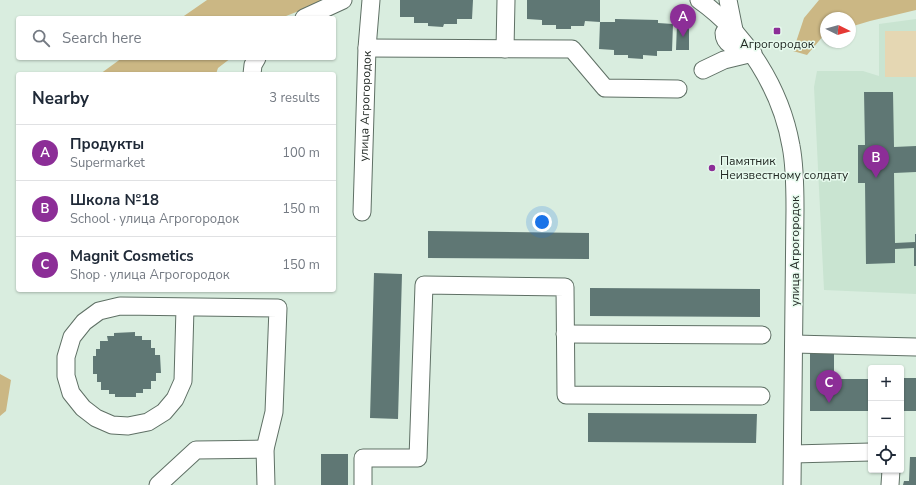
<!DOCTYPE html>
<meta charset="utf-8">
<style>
body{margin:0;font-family:"Nunito Sans",sans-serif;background:#f6f6f7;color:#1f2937}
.controls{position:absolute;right:12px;bottom:12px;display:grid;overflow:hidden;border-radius:4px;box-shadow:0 1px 3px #0004}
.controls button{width:36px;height:36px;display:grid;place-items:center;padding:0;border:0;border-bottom:1px solid #e0e1e3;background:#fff;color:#1f2937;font:20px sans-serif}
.compass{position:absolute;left:820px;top:12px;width:36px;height:36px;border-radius:50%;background:#fff;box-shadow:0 1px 3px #0004;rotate:95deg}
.you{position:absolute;left:542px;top:222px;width:14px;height:14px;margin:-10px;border:3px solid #fff;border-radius:50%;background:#1a73e8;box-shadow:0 0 0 6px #1a73e833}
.badge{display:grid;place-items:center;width:26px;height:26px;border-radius:50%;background:#8c2e97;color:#fff;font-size:13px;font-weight:700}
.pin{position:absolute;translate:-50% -33px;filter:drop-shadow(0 1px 2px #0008)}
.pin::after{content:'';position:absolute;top:21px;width:14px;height:12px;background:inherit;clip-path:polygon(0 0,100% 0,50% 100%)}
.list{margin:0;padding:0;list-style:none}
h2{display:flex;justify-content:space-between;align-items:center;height:52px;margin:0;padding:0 16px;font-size:17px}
h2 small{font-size:13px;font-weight:400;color:#747a83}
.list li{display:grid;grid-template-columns:26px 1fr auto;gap:12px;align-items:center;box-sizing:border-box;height:56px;padding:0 16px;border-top:1px solid #e0e1e3}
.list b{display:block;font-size:15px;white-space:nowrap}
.list p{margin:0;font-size:13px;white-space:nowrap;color:#747a83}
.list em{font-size:13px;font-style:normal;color:#747a83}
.icon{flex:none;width:22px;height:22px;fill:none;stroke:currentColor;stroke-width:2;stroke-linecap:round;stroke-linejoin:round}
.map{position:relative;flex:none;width:916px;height:485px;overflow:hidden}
.search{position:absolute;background:#fff;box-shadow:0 1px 3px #0004;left:16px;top:16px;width:320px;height:44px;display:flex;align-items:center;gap:10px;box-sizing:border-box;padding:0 14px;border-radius:4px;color:#747a83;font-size:15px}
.panel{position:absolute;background:#fff;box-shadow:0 1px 3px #0004;left:16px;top:72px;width:320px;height:220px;border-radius:4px}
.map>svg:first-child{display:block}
.built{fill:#c9e4d1}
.green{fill:#e5d7b3}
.forest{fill:#cbb784}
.building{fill:#5f7774}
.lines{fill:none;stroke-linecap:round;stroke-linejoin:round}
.minor-casing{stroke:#5f7065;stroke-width:19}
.minor{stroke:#fff;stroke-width:17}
.poi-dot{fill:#8c2e97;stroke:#e6faed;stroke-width:1.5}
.labels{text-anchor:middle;stroke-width:3;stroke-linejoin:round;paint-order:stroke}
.poi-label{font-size:12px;fill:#222924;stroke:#e6faed}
.street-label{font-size:12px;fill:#222924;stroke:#e6faed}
</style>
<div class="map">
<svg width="916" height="485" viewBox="0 0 916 485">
<rect width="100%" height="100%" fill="#d9eddf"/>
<!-- built -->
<path class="built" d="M916 19V294L824 290 814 87 817 71H863L879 76V24Z"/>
<!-- green -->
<path class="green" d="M885 31H916V77H885Z"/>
<!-- forest -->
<path class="forest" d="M207 0H327L281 18H181Z
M819 0H916V10L870 21 850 27V18H826V34L824 35 807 55 793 51 804 18Z
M122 58H231L218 68 216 74H100Z
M0 374 11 380 6 411 0 416Z"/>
<!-- building -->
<path class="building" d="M400 0H473L472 19H457V24H444L443 27 428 26V23H414V17H400Z
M527 0H600V22H615V19L658 20V23L673 24 672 51H657V56L643 55V59L628 58V55H614V50L599 49 600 22 585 21 584 26H571V29H556V25H542V20L527 19Z
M677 24H689V50H676Z
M864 92H893L894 147 916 146V172L894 173 895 243 915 242V234H916V266H914V248L895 249V263L866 264 865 183H858V145H865Z
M428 231 589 233V259L428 258Z
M374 273 402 274 398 419 370 418Z
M590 288 760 289V317L590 316Z
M135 332V336H142V340H151V348H155V355H160L161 373H156V381H151V389H143V393H136V397H115V394H109V390H101V382H97V374H93V356H96V349H100V341H108L107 336H114V333Z
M810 351H834V379H871V411H810Z
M901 378H916V411H901Z
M588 413 757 414 756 443 588 442Z
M321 454H348V485H321Z
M910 457H916V485H903L904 481H909Z"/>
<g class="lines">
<defs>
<g id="minor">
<path d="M699 0C746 33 781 89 791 146 795 166 795 188 795 209L792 485"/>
<path d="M728 0 734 30"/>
<path d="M304 18 343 0"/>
<path d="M734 30 727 28 724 33C724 47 741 49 752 53"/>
<path d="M367 48 572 49 605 88 678 89"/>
<path d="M505 49 506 0"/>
<path d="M703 70 724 60 753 53"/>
<path d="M252 74 253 65 257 58"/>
<path id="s1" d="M362 212 367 48 371 0"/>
<path d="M185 308 183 381 175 399 164 412 148 422 128 426 112 425 96 418 83 408 71 393 66 376V357L72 337 84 322 99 311 120 306 278 308 274 412 265 449 266 485"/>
<path d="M565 334 762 335"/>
<path d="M794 344 916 347"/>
<path d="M793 454 871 452"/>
<path d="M158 485 196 450 265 449"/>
<path d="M363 485V458H418L424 285 565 287 566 395 761 396"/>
<path d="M890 485 891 470"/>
</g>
</defs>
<!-- minor casing -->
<use href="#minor" class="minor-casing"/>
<!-- minor -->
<use href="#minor" class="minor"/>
</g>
<!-- markers -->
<g class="poi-dot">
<rect x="773" y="27" width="8" height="8" rx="2"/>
<circle cx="712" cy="168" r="4"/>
</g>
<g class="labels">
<!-- poi labels -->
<g class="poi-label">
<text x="777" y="48">Агрогородок</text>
<text x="720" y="165" text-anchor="start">Памятник<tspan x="720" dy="14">Неизвестному солдату</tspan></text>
</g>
<!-- street labels -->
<g class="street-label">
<text dy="4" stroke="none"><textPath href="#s1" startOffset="106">улица Агрогородок</textPath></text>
<text transform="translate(795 251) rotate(-90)" y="4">улица Агрогородок</text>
</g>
</g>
</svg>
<div class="controls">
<button>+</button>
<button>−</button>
<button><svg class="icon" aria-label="locate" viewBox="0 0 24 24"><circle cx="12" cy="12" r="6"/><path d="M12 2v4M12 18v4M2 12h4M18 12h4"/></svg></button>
</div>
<svg class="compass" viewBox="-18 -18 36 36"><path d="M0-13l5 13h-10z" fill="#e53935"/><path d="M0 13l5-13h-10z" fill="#747a83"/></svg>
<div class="you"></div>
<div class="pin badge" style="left:683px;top:37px">A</div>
<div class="pin badge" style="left:876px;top:178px">B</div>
<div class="pin badge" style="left:829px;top:403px">C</div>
<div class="search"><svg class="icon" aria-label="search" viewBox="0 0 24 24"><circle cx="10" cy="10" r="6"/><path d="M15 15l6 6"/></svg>Search here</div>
<section class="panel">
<h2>Nearby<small>3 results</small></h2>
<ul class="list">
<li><span class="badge">A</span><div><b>Продукты</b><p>Supermarket</p></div><em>100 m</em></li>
<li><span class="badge">B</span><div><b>Школа №18</b><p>School · улица Агрогородок</p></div><em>150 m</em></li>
<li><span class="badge">C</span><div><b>Magnit Cosmetics</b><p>Shop · улица Агрогородок</p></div><em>150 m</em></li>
</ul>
</section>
</div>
